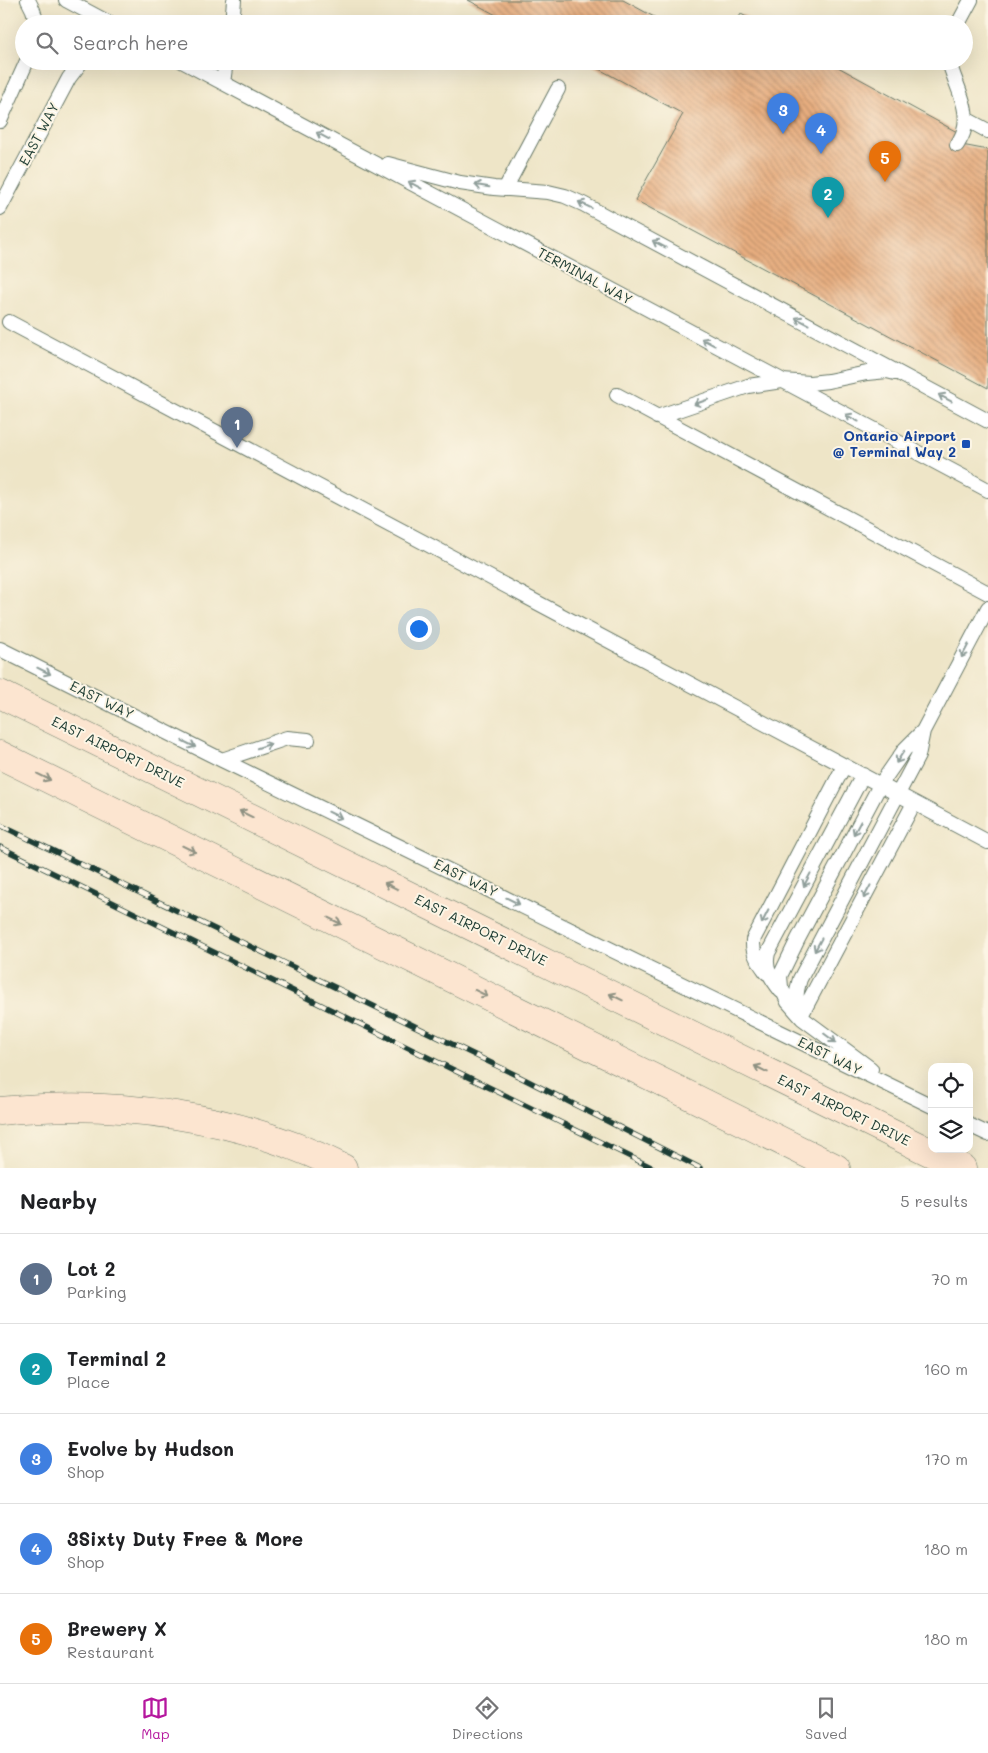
<!DOCTYPE html>
<style>
body{margin:0;font-family:Mali,sans-serif;background:#f6f6f6;color:#202124}
.controls{position:absolute;right:15px;bottom:15px;display:grid;overflow:hidden;border-radius:10px;box-shadow:0 5px 20px #0002}
.controls button{width:45px;height:45px;display:grid;place-items:center;padding:0;border:0;border-bottom:1px solid #e0e0e0;background:#fff;color:#202124;font:25px sans-serif}
.you{position:absolute;left:418px;top:628px;width:18px;height:18px;margin:-12px;border:4px solid #fff;border-radius:50%;background:#1a73e8;box-shadow:0 0 0 8px #1a73e833}
.badge{display:grid;place-items:center;width:32px;height:32px;border-radius:50%;background:#b5179e;color:#fff;font-size:16px;font-weight:700}
.pin{position:absolute;translate:-50% -41px;filter:drop-shadow(0 1px 2px #0008)}
.pin::after{content:'';position:absolute;top:26px;width:18px;height:15px;background:inherit;clip-path:polygon(0 0,100% 0,50% 100%)}
.list{margin:0;padding:0;list-style:none}
h2{display:flex;justify-content:space-between;align-items:center;height:65px;margin:0;padding:0 20px;font-size:21px}
h2 small{font-size:16px;font-weight:400;color:#757577}
.list li{display:grid;grid-template-columns:32px 1fr auto;gap:15px;align-items:center;box-sizing:border-box;height:90px;padding:0 20px;border-top:1px solid #e0e0e0}
.list b{display:block;font-size:19px;white-space:nowrap}
.list p{margin:0;font-size:16px;white-space:nowrap;color:#757577}
.list em{font-size:16px;font-style:normal;color:#757577}
.icon{flex:none;width:28px;height:28px;fill:none;stroke:currentColor;stroke-width:2;stroke-linecap:round;stroke-linejoin:round}
.map{position:relative;flex:none;width:988px;height:1168px;overflow:hidden}
.search{position:absolute;background:#fff;box-shadow:0 5px 20px #0002;left:15px;right:15px;top:15px;height:55px;display:flex;align-items:center;gap:12px;box-sizing:border-box;padding:0 18px;border-radius:28px;color:#757577;font-size:19px}
.sheet{height:515px;background:#fff}
nav{display:flex;justify-content:space-around;align-items:center;box-sizing:border-box;height:70px;border-top:1px solid #e0e0e0;background:#fff;font-size:14px;color:#757577}
nav a{display:grid;justify-items:center;gap:2px}
nav .on{color:#b5179e}
.map>svg:first-child{display:block}
.building{fill:url(#building-back-hatch)}
.lines{fill:none;stroke-linecap:round;stroke-linejoin:round}
.lane-casing{stroke:#677867;stroke-width:16}
.secondary-casing{stroke:#677867;stroke-width:29}
.lane{stroke:#fff;stroke-width:14}
.secondary{stroke:#fce5d0;stroke-width:28}
.rail-casing{stroke:#1f3d34;stroke-width:5.5}
.rail{stroke:#fcf5e5;stroke-width:4;stroke-dasharray:11;stroke-linecap:butt}
.oneway{stroke:#8f9e9a}
.oneway2{stroke:#8e9182}
.transit-dot{fill:#1a4fb4;stroke:#fcf5e5;stroke-width:2}
.labels{text-anchor:middle;stroke-width:4;stroke-linejoin:round;paint-order:stroke}
.street-label{font-size:14px;fill:#1f3d34;stroke:#fcf5e5}
.transit-label{font-size:14px;font-weight:bold;fill:#164399;stroke:#fcf5e5;text-anchor:end}
</style>
<div class="map">
<svg width="988" height="1168" viewBox="0 0 988 1168">
<defs>
<pattern id="building-back-hatch" width="6" height="6" patternUnits="userSpaceOnUse" patternTransform="scale(1.25)"><rect width="6" height="6" fill="#e7ad7f"/><path d="M-1 5l2 2M0 0l6 6M5-1l2 2" fill="none" stroke="#bb8e69"/></pattern>
</defs>
<rect width="100%" height="100%" fill="#fcf5e5"/>
<filter id="ink" filterUnits="userSpaceOnUse"><feTurbulence type="fractalNoise" baseFrequency=".02" numOctaves="2"/><feDisplacementMap in="SourceGraphic" scale="10" xChannelSelector="R" yChannelSelector="G"/><feConvolveMatrix kernelMatrix="1 2 1 2 8 2 1 2 1" color-interpolation-filters="sRGB"/></filter>
<filter id="wash" filterUnits="userSpaceOnUse"><feTurbulence type="fractalNoise" baseFrequency=".0096" numOctaves="4" result="noise"/><feDisplacementMap in="SourceGraphic" scale="20" xChannelSelector="R" yChannelSelector="G"/><feGaussianBlur stdDeviation="1.12" result="paint"/><feColorMatrix in="noise" values="0 0 0 0 0 0 0 0 0 0 0 0 0 0 0 0 0 1.4 0 .05"/><feComposite in="paint" operator="in"/></filter>
<g filter="url(#wash)">
<rect width="100%" height="100%" fill="#eee5c7"/>
<g id="blocks">
<!-- building -->
<path class="building" d="M468 0H623L667 24H513Z
M741 14 754 21 758 24H735Z
M584 61H827L957 132 950 144 967 146 988 150V388L635 200 683 114Z"/>
</g>
</g>
<g filter="url(#ink)">
<use href="#blocks" fill-opacity="0" stroke="#677867" stroke-width="1"/>
<g class="lines">
<defs>
<path id="lane" d="M28 0 33 10 37 24
M66 0 111 24
M232 24 234 0
M958 24 971 0
M182 61 988 490
M949 61C954 83 971 108 964 130 963 135 960 140 957 145
M223 83 226 61
M966 119 988 131
M0 121 27 61
M388 164 460 183 494 188 548 192 565 196 583 204 988 421
M505 189 558 89
M0 208 69 78 82 61
M9 322 988 842
M617 395 988 593
M657 417 748 386 782 381 810 383 828 381 867 373 887 371 895 373
M0 649 222 760 932 1106
M222 760 287 738 308 740
M767 973C759 962 752 954 753 940L844 766
M781 991C771 978 764 969 768 953L863 775
M800 1013C795 1000 796 992 800 979L918 756 923 731
M802 1018 803 1012 914 803
M871 1069 802 1018 788 1002 781 987 780 976 798 939 880 785 905 749 923 731 988 608
M969 1125 988 1134"/>
<path id="secondary" d="M0 694 962 1168
M0 755 836 1168
M0 1111C116 1099 239 1115 343 1168"/>
</defs>
<!-- lane casing -->
<use href="#lane" class="lane-casing"/>
<!-- secondary casing -->
<use href="#secondary" class="secondary-casing"/>
<!-- lane -->
<use href="#lane" class="lane"/>
<!-- secondary -->
<use href="#secondary" class="secondary"/>
<defs>
<path id="rail" d="M0 825 520 1077 700 1168
M0 847 653 1168"/>
</defs>
<!-- rail casing -->
<use href="#rail" class="rail-casing"/>
<!-- rail -->
<use href="#rail" class="rail"/>
</g>
<!-- one-way arrows -->
<defs><path id="oneway-shaft" d="M-6 0H5M1.5-3L5.5 0L1.5 3" fill="none" stroke-width="1.6" stroke-linecap="round" stroke-linejoin="round" transform="scale(1.25)"/></defs>
<g class="oneway">
<use href="#oneway-shaft" transform="translate(323 136) rotate(-152)"/>
<use href="#oneway-shaft" transform="translate(415 185) rotate(-152)"/>
<use href="#oneway-shaft" transform="translate(482 186) rotate(-171)"/>
<use href="#oneway-shaft" transform="translate(585 205) rotate(-154)"/>
<use href="#oneway-shaft" transform="translate(659 244) rotate(-152)"/>
<use href="#oneway-shaft" transform="translate(802 321) rotate(-152)"/>
<use href="#oneway-shaft" transform="translate(708 342) rotate(-152)"/>
<use href="#oneway-shaft" transform="translate(945 398) rotate(-152)"/>
<use href="#oneway-shaft" transform="translate(701 402) rotate(161)"/>
<use href="#oneway-shaft" transform="translate(852 418) rotate(-152)"/>
<use href="#oneway-shaft" transform="translate(965 651) rotate(118)"/>
<use href="#oneway-shaft" transform="translate(44 671) rotate(26)"/>
<use href="#oneway-shaft" transform="translate(189 744) rotate(26)"/>
<use href="#oneway-shaft" transform="translate(264 746) rotate(-18)"/>
<use href="#oneway-shaft" transform="translate(900 757) rotate(123)"/>
<use href="#oneway-shaft" transform="translate(335 815) rotate(26)"/>
<use href="#oneway-shaft" transform="translate(857 828) rotate(118)"/>
<use href="#oneway-shaft" transform="translate(807 880) rotate(118)"/>
<use href="#oneway-shaft" transform="translate(867 892) rotate(118)"/>
<use href="#oneway-shaft" transform="translate(513 901) rotate(26)"/>
<use href="#oneway-shaft" transform="translate(765 917) rotate(117)"/>
<use href="#oneway-shaft" transform="translate(818 945) rotate(118)"/>
<use href="#oneway-shaft" transform="translate(830 1038) rotate(37)"/>
</g>
<g class="oneway2">
<use href="#oneway-shaft" transform="translate(44 777) rotate(26)"/>
<use href="#oneway-shaft" transform="translate(246 814) rotate(-154)"/>
<use href="#oneway-shaft" transform="translate(189 849) rotate(26)"/>
<use href="#oneway-shaft" transform="translate(391 886) rotate(-154)"/>
<use href="#oneway-shaft" transform="translate(335 921) rotate(26)"/>
<use href="#oneway-shaft" transform="translate(481 993) rotate(26)"/>
<use href="#oneway-shaft" transform="translate(616 997) rotate(-154)"/>
<use href="#oneway-shaft" transform="translate(761 1069) rotate(-154)"/>
</g>
</g>
<!-- markers -->
<rect class="transit-dot" x="961" y="439" width="10" height="10" rx="2.5"/>
<g class="labels">
<!-- street labels -->
<g class="street-label">
<text transform="translate(39 134) rotate(-62)" y="5">EAST WAY</text>
<text transform="translate(585 276) rotate(28)" y="5">TERMINAL WAY</text>
<text transform="translate(102 700) rotate(26)" y="5">EAST WAY</text>
<text transform="translate(118 752) rotate(26)" y="5">EAST AIRPORT DRIVE</text>
<text transform="translate(466 878) rotate(26)" y="5">EAST WAY</text>
<text transform="translate(481 930) rotate(26)" y="5">EAST AIRPORT DRIVE</text>
<text transform="translate(830 1056) rotate(26)" y="5">EAST WAY</text>
<text transform="translate(844 1110) rotate(26)" y="5">EAST AIRPORT DRIVE</text>
</g>
<!-- transit labels -->
<g class="transit-label">
<text x="956" y="441">Ontario Airport<tspan x="956" dy="16">@ Terminal Way 2</tspan></text>
</g>
</g>
</svg>
<div class="controls">
<button><svg class="icon" aria-label="locate" viewBox="0 0 24 24"><circle cx="12" cy="12" r="6"/><path d="M12 2v4M12 18v4M2 12h4M18 12h4"/></svg></button>
<button><svg class="icon" aria-label="layers" viewBox="0 0 24 24"><path d="M12 4l9 5-9 5-9-5zM3 14l9 5 9-5"/></svg></button>
</div>
<div class="you"></div>
<div class="pin badge" style="left:237px;top:448px;background:#5c6f8a">1</div>
<div class="pin badge" style="left:828px;top:218px;background:#0f9aa8">2</div>
<div class="pin badge" style="left:783px;top:134px;background:#3f7fe0">3</div>
<div class="pin badge" style="left:821px;top:154px;background:#3f7fe0">4</div>
<div class="pin badge" style="left:885px;top:182px;background:#e8710a">5</div>
<div class="search"><svg class="icon" aria-label="search" viewBox="0 0 24 24"><circle cx="10" cy="10" r="6"/><path d="M15 15l6 6"/></svg>Search here</div>
</div>
<section class="sheet">
<h2>Nearby<small>5 results</small></h2>
<ul class="list">
<li><span class="badge" style="background:#5c6f8a">1</span><div><b>Lot 2</b><p>Parking</p></div><em>70 m</em></li>
<li><span class="badge" style="background:#0f9aa8">2</span><div><b>Terminal 2</b><p>Place</p></div><em>160 m</em></li>
<li><span class="badge" style="background:#3f7fe0">3</span><div><b>Evolve by Hudson</b><p>Shop</p></div><em>170 m</em></li>
<li><span class="badge" style="background:#3f7fe0">4</span><div><b>3Sixty Duty Free &amp; More</b><p>Shop</p></div><em>180 m</em></li>
<li><span class="badge" style="background:#e8710a">5</span><div><b>Brewery X</b><p>Restaurant</p></div><em>180 m</em></li>
</ul>
</section>
<nav>
<a class="on"><svg class="icon" aria-label="map" viewBox="0 0 24 24"><path d="M3 6l6-2 6 2 6-2v14l-6 2-6-2-6 2zM9 4v14M15 6v14"/></svg>Map</a>
<a><svg class="icon" aria-label="directions" viewBox="0 0 24 24"><path d="M12 3l9 9-9 9-9-9zM9 14v-3h6M13 9l2 2-2 2"/></svg>Directions</a>
<a><svg class="icon" aria-label="saved" viewBox="0 0 24 24"><path d="M7 4h10v16l-5-4-5 4z"/></svg>Saved</a>
</nav>
